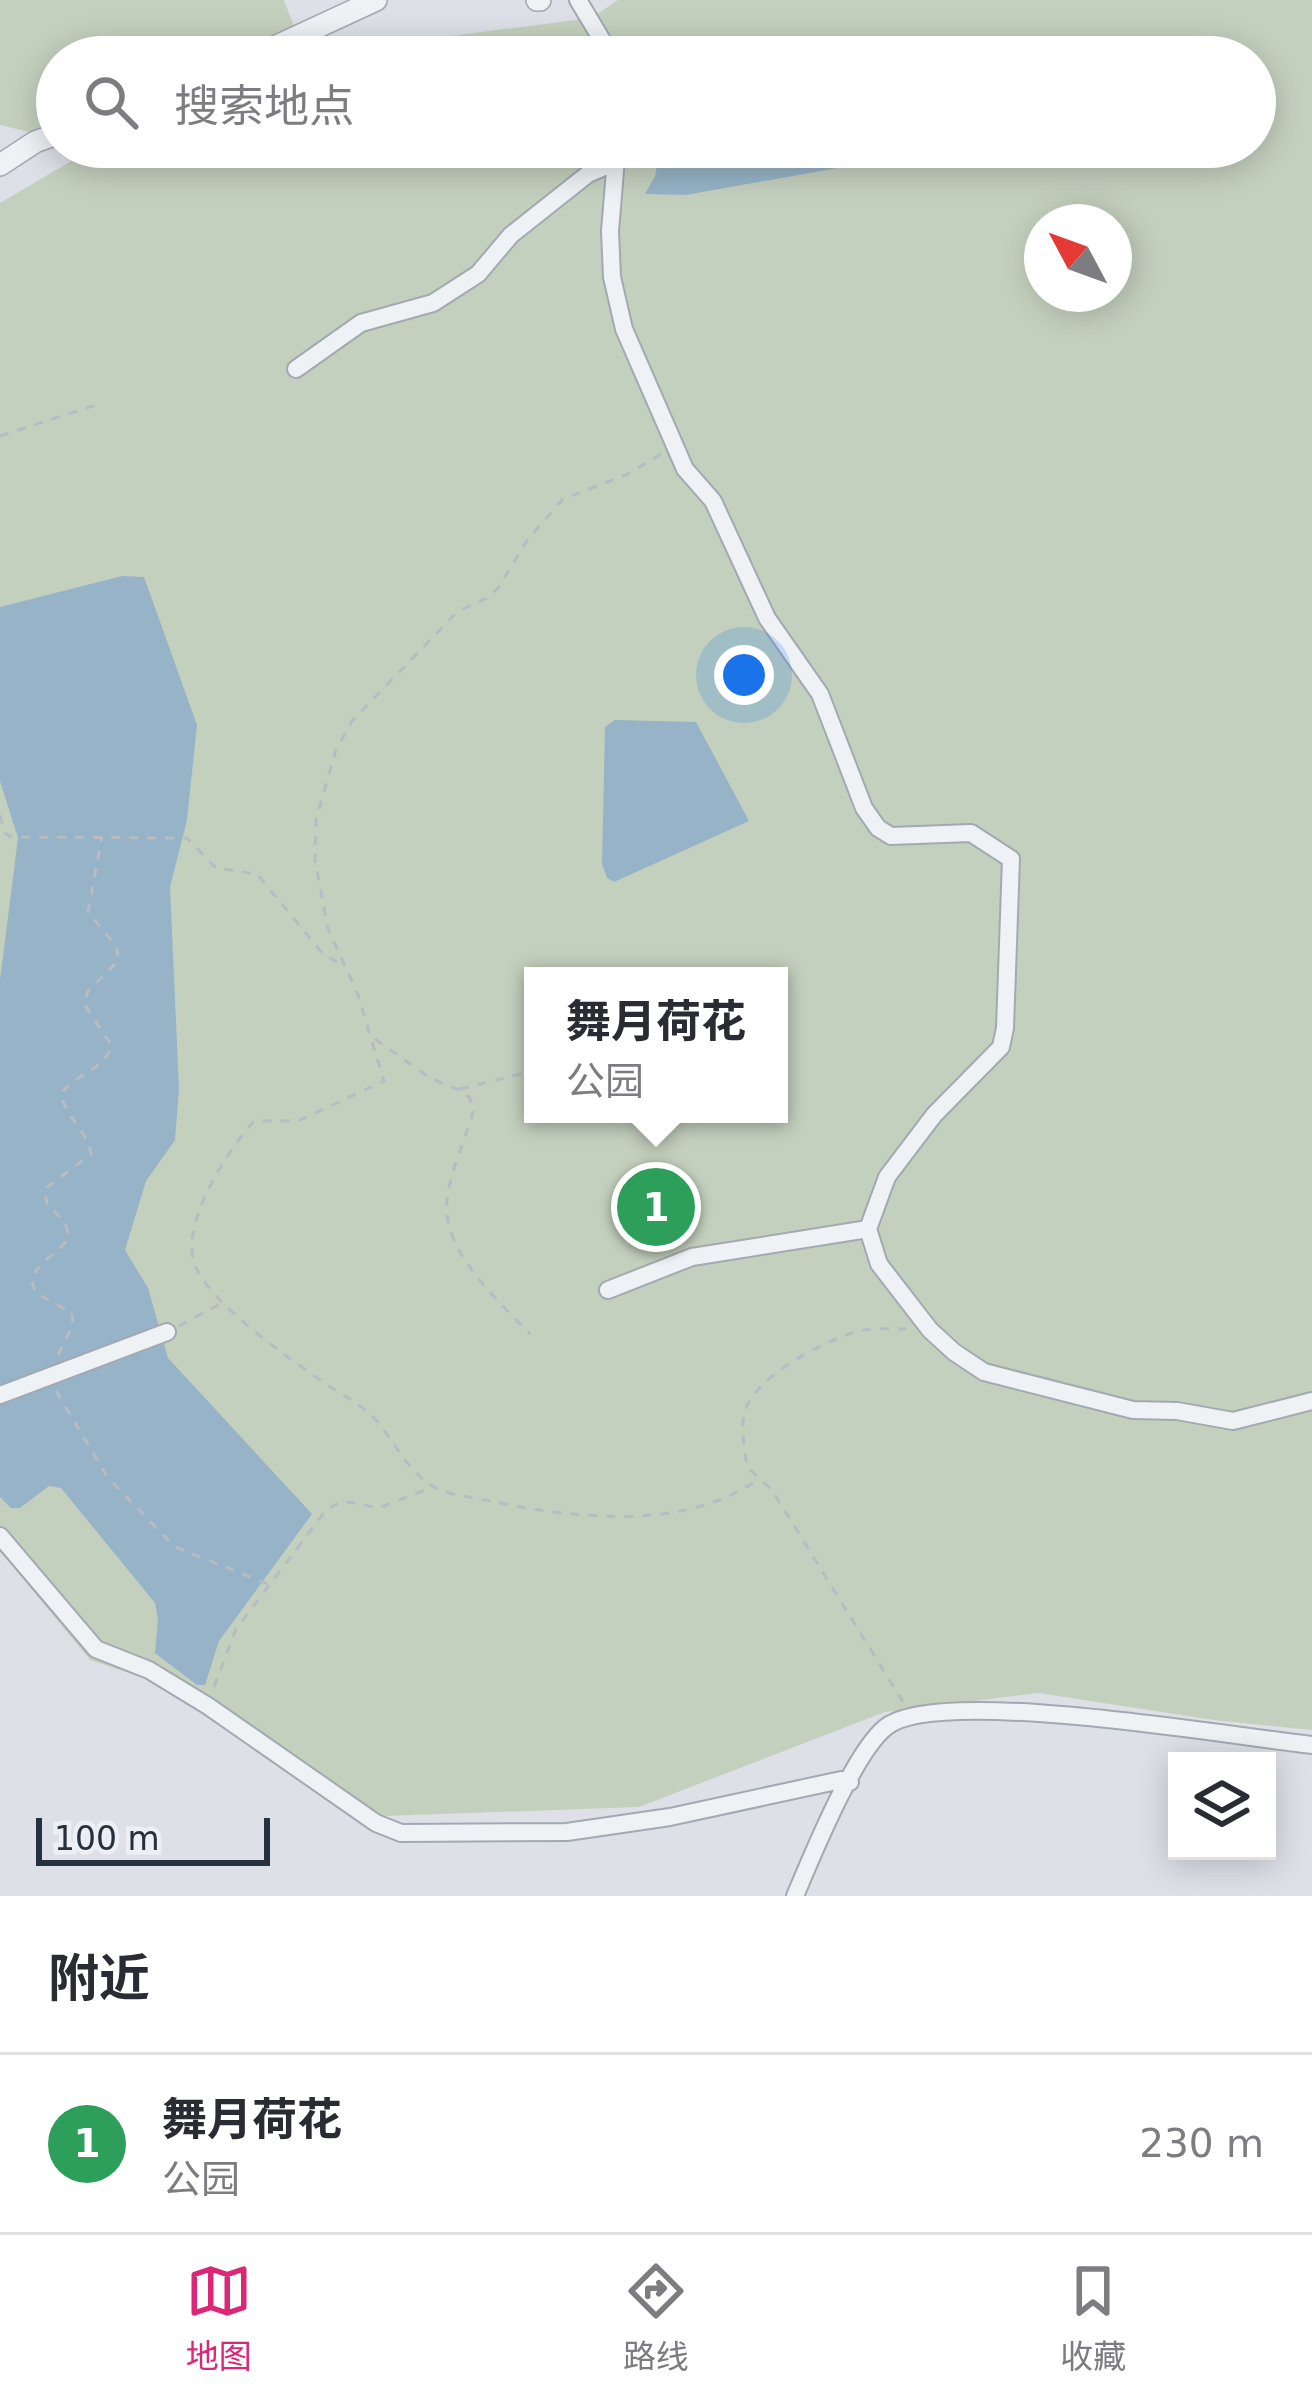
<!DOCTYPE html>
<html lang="zh">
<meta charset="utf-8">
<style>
body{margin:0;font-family:"DejaVu Sans","Noto Sans SC",sans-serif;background:#f7f7f7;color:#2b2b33}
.controls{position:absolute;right:36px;bottom:36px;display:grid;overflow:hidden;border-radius:0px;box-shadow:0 6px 30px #0003}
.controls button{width:108px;height:108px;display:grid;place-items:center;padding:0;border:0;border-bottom:3px solid #e1e1e2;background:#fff;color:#2b2b33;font:60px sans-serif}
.compass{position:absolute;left:1024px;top:204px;width:108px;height:108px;border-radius:50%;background:#fff;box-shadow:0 6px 30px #0003;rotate:311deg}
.scale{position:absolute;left:36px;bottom:30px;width:234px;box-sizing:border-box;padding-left:12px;border:6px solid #26313d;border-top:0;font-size:33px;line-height:42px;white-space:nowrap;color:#26313d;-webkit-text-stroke:9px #ecf0f4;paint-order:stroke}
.you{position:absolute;left:744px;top:675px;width:42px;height:42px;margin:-30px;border:9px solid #fff;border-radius:50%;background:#1a73e8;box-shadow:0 0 0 18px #1a73e833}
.badge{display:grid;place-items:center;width:78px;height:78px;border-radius:50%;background:#db2777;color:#fff;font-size:39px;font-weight:700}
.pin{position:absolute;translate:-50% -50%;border:6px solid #fff;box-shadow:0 3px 12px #0006}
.popup{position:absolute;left:524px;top:967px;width:264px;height:156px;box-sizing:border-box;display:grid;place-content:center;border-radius:0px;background:#fff;filter:drop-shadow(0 3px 9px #0005);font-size:39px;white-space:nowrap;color:#7c7c81}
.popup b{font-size:45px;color:#2b2b33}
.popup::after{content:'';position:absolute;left:50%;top:100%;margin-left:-24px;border:24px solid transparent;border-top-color:#fff}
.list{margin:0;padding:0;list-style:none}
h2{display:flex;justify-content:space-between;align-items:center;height:156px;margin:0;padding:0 48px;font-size:51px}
h2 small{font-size:39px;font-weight:400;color:#7c7c81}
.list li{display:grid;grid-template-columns:78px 1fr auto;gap:36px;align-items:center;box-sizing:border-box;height:180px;padding:0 48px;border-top:3px solid #e1e1e2}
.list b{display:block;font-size:45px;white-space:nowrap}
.list p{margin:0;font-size:39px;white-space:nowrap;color:#7c7c81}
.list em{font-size:39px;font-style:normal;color:#7c7c81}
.icon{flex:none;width:66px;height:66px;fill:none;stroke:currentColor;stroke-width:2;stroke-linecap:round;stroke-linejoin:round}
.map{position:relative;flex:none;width:1312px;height:1896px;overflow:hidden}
.search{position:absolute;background:#fff;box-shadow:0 6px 30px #0003;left:36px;right:36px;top:36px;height:132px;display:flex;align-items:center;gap:30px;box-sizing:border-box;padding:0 42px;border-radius:66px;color:#7c7c81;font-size:45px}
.sheet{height:336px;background:#fff}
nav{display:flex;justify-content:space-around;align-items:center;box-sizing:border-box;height:168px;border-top:3px solid #e1e1e2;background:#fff;font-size:33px;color:#7c7c81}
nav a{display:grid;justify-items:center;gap:6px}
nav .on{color:#db2777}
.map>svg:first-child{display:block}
.green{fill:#c4d0be;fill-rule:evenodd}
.water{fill:#97b3c7}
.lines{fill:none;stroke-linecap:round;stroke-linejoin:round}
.minor-casing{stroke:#a2a9b1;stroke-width:20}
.tertiary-casing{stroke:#a2a9b1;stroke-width:24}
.path{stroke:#b7bcc1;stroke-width:3;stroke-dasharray:9 9;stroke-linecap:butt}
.minor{stroke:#eff2f5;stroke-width:16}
.tertiary{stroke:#eff2f5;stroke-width:21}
</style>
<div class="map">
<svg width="1312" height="1896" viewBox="0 0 1312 1896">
<rect width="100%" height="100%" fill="#dde1e7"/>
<!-- green -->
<path class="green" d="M0 0H284L295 29 244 53H209L210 57H57V124L29 132 0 125Z
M618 0H1312V1730L1214 1720 1038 1693 885 1712 639 1807 385 1816 153 1681 90 1660 0 1551V203L95 147H1255V57H350L388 44 591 18ZM1042 222H1114V294H1042ZM533 976H779V1114H533Z"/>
<!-- water -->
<path class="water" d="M661 147H859L860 164 686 195 645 194 655 176Z
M122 576 144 577 197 725 187 820 170 887 179 1089 175 1140 146 1181 125 1250 148 1288 168 1358 312 1514 219 1641 205 1685H197L155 1653 158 1619 155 1603 61 1488 49 1486 20 1508H11L0 1497V980L18 838 0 781V607Z
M615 720 696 722 749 821 614 882 607 878 602 864 605 727Z"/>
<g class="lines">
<defs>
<path id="minor" d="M578 0 602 40 606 57
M617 147 610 231 612 277 624 329 685 469 713 501 767 618 820 694 864 808 878 828 891 836 971 833 1011 859 1005 1028 1001 1047 934 1115 887 1177 868 1229 879 1264 930 1330 954 1352 984 1372 1133 1410 1177 1411 1233 1421 1312 1401
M296 369 361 323 433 303 478 274 511 235 588 174 618 161
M608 1290 692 1257 868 1229
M0 1395 167 1332
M0 1536 96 1649 149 1670 208 1706 376 1823 401 1833 567 1832 670 1817 841 1780 850 1782
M795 1896C812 1856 854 1752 886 1727 937 1685 1235 1737 1312 1745"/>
<path id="tertiary" d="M537 0H540
M253 57 376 0
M0 165 35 142 57 134"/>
</defs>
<!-- minor casing -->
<use href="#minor" class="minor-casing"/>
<!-- tertiary casing -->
<use href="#tertiary" class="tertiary-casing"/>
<!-- path -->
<path class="path" d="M0 436 96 405
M661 454 628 474 563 499 528 539 498 588 489 597 457 612 352 721 336 750 316 819 315 860 328 929 357 992 384 1081 298 1121H254C228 1150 184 1218 193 1259 201 1299 298 1365 332 1388 348 1398 364 1407 376 1420 394 1441 406 1468 429 1484 445 1495 471 1497 490 1501 573 1518 683 1532 757 1480
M0 815 5 833 11 837 187 838 216 868 257 874 323 954 342 965
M375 1039 430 1078 459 1090 469 1097 474 1109C466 1138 450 1171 447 1201 442 1252 499 1301 530 1334
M460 1089 533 1071
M179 1326 224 1302
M58 1355 73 1325 72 1313 36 1293 31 1279C48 1245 95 1246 47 1205L45 1189 91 1154C88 1131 65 1117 61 1094 76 1073 102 1072 112 1046L84 1004 88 991 119 960 116 946 88 912 102 837
M56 1391 108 1478 175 1547 268 1584
M214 1687 236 1629 327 1509 343 1501 379 1508 432 1487
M903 1702 772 1490 747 1467C745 1449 740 1429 745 1411 754 1378 819 1344 849 1334 867 1327 887 1329 906 1329"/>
<!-- minor -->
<use href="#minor" class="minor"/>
<!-- tertiary -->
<use href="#tertiary" class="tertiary"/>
</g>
</svg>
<div class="controls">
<button><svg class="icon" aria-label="layers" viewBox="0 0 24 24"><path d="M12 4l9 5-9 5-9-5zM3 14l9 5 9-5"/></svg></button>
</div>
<svg class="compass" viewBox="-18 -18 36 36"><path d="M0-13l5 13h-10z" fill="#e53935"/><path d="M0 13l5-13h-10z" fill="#7c7c81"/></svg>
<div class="scale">100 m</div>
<div class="you"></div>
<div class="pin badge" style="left:656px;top:1207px;background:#2e9e5b">1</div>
<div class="popup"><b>舞月荷花</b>公园</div>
<div class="search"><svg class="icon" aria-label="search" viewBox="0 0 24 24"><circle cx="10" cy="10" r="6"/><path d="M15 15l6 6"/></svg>搜索地点</div>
</div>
<section class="sheet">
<h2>附近<small></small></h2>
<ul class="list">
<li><span class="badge" style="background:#2e9e5b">1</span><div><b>舞月荷花</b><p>公园</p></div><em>230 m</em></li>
</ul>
</section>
<nav>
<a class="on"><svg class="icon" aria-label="map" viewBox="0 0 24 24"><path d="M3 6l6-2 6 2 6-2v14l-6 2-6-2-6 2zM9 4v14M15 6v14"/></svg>地图</a>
<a><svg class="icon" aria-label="directions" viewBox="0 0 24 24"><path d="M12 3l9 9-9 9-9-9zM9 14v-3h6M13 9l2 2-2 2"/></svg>路线</a>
<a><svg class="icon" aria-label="saved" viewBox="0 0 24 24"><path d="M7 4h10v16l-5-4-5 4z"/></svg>收藏</a>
</nav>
